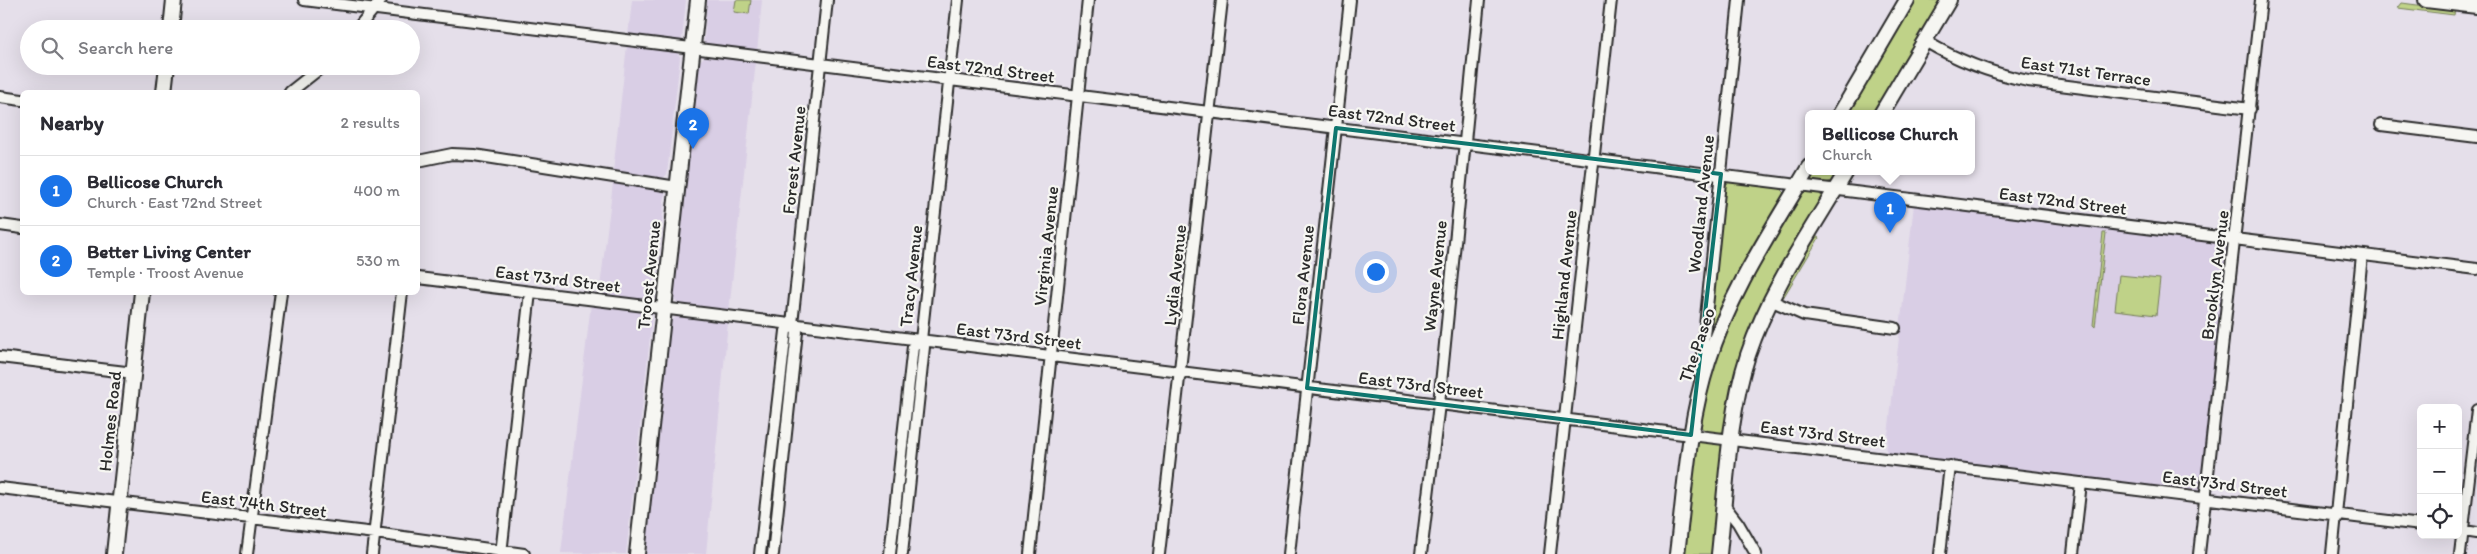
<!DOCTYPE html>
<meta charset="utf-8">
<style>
body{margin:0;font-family:Itim,sans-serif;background:#f2f2f3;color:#2b2b33}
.controls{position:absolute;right:15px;bottom:15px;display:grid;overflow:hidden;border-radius:8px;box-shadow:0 5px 20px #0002}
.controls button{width:45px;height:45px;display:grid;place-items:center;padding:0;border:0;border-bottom:1px solid #e1e1e2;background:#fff;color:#2b2b33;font:25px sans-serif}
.you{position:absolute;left:1375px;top:271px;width:18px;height:18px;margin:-12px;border:4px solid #fff;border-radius:50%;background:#1a73e8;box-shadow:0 0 0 8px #1a73e833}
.badge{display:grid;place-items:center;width:32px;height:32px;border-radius:50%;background:#1a73e8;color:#fff;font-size:16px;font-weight:700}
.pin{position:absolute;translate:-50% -41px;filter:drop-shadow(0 1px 2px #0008)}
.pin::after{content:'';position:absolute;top:26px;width:18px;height:15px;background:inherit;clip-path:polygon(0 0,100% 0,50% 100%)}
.popup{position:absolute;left:1805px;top:110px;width:170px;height:65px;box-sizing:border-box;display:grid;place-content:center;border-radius:8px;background:#fff;filter:drop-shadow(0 1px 4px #0005);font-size:16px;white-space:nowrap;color:#7c7c81}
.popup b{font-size:19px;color:#2b2b33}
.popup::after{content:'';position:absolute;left:50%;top:100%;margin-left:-10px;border:10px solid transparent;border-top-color:#fff}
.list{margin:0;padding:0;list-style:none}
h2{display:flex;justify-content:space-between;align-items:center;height:65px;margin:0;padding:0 20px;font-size:21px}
h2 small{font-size:16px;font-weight:400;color:#7c7c81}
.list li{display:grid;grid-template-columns:32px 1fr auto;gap:15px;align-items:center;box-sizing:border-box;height:70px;padding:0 20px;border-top:1px solid #e1e1e2}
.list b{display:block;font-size:19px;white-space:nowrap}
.list p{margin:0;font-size:16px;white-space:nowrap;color:#7c7c81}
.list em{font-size:16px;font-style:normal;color:#7c7c81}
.icon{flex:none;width:28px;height:28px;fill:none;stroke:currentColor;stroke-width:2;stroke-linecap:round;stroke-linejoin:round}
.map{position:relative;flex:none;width:2477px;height:554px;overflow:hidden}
.search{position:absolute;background:#fff;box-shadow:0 5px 20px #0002;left:20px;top:20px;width:400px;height:55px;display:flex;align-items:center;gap:12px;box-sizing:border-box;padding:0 18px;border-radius:28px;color:#7c7c81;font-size:19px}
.panel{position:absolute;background:#fff;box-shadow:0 5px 20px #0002;left:20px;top:90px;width:400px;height:205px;border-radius:8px}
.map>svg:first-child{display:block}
.built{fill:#d9cee5}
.green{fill:#bfd288;stroke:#757e5a}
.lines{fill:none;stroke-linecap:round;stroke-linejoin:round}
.street-casing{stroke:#2b2b2b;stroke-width:14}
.secondary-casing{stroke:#2b2b2b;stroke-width:18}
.street{stroke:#f6f6f2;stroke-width:10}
.secondary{stroke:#f6f6f2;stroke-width:14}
.marked{fill:none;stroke:#0f766e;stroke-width:4;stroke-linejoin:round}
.labels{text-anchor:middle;stroke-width:4.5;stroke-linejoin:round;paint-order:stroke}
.street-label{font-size:18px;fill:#2b2b2b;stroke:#f6f6f2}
</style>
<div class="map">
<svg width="2477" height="554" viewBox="0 0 2477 554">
<rect width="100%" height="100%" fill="#e5dfea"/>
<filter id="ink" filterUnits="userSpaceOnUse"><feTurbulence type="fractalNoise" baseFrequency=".02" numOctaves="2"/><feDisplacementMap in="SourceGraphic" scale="10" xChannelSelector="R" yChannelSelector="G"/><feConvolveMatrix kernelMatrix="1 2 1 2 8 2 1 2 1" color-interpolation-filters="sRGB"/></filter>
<g filter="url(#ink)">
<!-- built -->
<path class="built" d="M632 0H686L682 39 675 42 628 36Z
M707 0H762L757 52 704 43Z
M627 45 676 51 680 57 667 174 662 179 613 172Z
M706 55 756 61 729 311 680 305 674 299 700 61Z
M613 183 658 189 665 192 655 296 650 301 599 295Z
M1914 204 2228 244 2201 490 2196 492 1886 453Z
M591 304 646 311 652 319 626 554 561 553Z
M679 315 728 322 706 554H646L671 321Z"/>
<!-- green -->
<path class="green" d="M736 0H751L749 14 734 12Z
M1914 0H1940L1872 114H1847Z
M2402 3 2455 10 2454 15 2398 8Z
M1812 172H1838L1832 181 1824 183 1811 180Z
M1730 182 1779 188 1784 193 1726 295 1713 323 1709 320 1724 185Z
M1805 192 1819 193 1823 198 1793 249 1726 430C1719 435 1707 433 1701 427L1700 420C1720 330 1754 271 1800 194Z
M2103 233H2106L2095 327 2093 325Z
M1816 236 1819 238 1783 298V292Z
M2119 275 2160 279 2156 315 2115 310Z
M790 334 792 336 768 554H764Z
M919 351 899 554H894L916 352Z
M1700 442 1719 443 1725 448 1714 554H1682L1694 447Z"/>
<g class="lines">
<defs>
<path id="street" d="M304 0 2477 269
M357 29 381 0
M1925 41C1958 61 1990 73 2028 81L2250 109
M290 92 323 66
M0 97 22 100
M2381 125 2477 137
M418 161 452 154 474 155 677 187
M0 225 22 228
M418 278 2421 525
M1770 300 1804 315 1895 328
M792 324 827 0
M0 357 134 373
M1700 374 1739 0
M0 488 375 533 524 554
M1724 505 1738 523 1756 554
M2458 530 2477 533
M247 554 281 292
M372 554 402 292
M501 554 530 292
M760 554 786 331 792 324
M773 554 797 332 792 324
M890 554 913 346 921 340
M902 554 924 347 921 340 958 0
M1030 554 1088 0
M1159 554 1222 0
M1289 554 1350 0
M1421 554 1439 404 1479 0
M1550 554 1611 0
M1940 554 1950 466
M2073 554 2081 483
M2199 554 2261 0
M2332 554 2362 255
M2460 554 2477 410"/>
<path id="secondary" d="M2426 0 2477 6
M171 29 174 0
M164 92 167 66
M1840 114 1907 0
M1881 114 1949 0
M114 554 142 292
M637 554 698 0
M1677 554C1685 490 1688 424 1708 362 1730 292 1772 230 1809 167
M1719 554C1726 490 1728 416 1748 355 1770 289 1811 231 1846 172"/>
</defs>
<!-- street casing -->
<use href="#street" class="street-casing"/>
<!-- secondary casing -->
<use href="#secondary" class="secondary-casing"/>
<!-- street -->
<use href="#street" class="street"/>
<!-- secondary -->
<use href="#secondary" class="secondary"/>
</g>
</g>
<!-- marked area -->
<path class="marked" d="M1336 128 1721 174 1691 435 1307 388Z"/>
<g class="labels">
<!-- street labels -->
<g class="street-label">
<text transform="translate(991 69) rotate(7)" y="6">East 72nd Street</text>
<text transform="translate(2086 71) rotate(8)" y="6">East 71st Terrace</text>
<text transform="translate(1392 118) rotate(7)" y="6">East 72nd Street</text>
<text transform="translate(794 160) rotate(-84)" y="6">Forest Avenue</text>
<text transform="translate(2063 201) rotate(7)" y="6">East 72nd Street</text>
<text transform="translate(1701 204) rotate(-84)" y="6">Woodland Avenue</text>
<text transform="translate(1046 246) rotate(-84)" y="6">Virginia Avenue</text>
<text transform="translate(649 275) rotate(-84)" y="6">Troost Avenue</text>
<text transform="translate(1175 275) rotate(-84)" y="6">Lydia Avenue</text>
<text transform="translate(1303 275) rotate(-84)" y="6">Flora Avenue</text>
<text transform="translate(1564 275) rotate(-84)" y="6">Highland Avenue</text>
<text transform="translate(2215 275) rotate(-83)" y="6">Brooklyn Avenue</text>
<text transform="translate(911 276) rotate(-84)" y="6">Tracy Avenue</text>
<text transform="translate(1435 276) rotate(-84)" y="6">Wayne Avenue</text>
<text transform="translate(558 279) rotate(7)" y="6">East 73rd Street</text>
<text transform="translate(1019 336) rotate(7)" y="6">East 73rd Street</text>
<text transform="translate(1697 345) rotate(-71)" y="6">The Paseo</text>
<text transform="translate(1421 385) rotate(7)" y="6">East 73rd Street</text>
<text transform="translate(110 421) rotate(-84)" y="6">Holmes Road</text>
<text transform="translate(1823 434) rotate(7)" y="6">East 73rd Street</text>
<text transform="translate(2225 484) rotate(7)" y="6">East 73rd Street</text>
<text transform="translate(264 504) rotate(7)" y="6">East 74th Street</text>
</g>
</g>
</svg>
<div class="controls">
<button>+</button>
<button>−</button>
<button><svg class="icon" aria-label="locate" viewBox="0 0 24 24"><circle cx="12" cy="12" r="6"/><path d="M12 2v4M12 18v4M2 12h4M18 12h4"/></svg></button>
</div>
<div class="you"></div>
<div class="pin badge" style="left:1890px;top:233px">1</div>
<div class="popup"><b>Bellicose Church</b>Church</div>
<div class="pin badge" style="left:693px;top:149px">2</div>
<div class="search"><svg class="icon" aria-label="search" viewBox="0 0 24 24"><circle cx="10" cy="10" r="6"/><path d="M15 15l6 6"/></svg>Search here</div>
<section class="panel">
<h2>Nearby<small>2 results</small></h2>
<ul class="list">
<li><span class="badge">1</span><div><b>Bellicose Church</b><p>Church · East 72nd Street</p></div><em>400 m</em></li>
<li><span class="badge">2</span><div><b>Better Living Center</b><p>Temple · Troost Avenue</p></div><em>530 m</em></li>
</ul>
</section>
</div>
